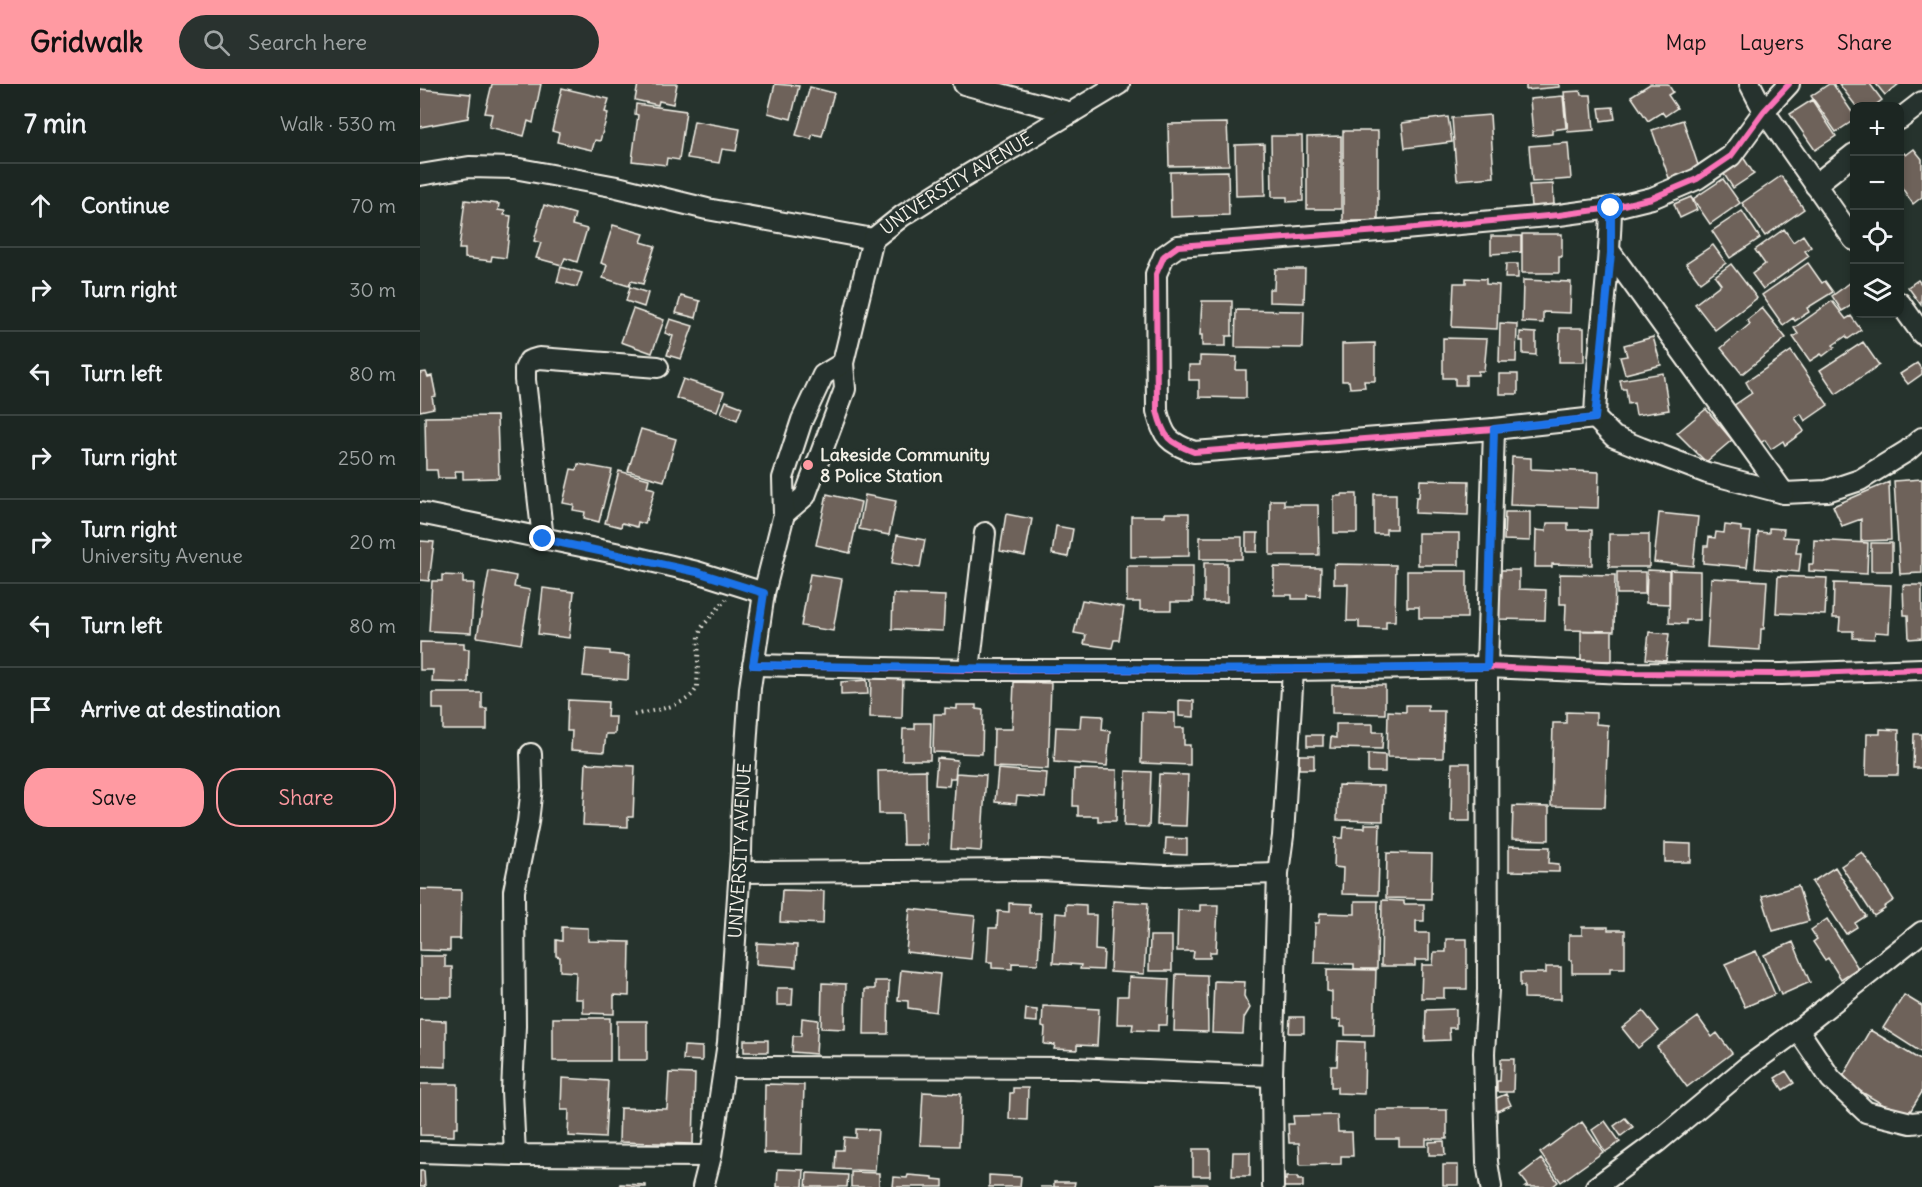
<!DOCTYPE html>
<meta charset="utf-8">
<style>
body{margin:0;font-family:Delius,sans-serif;background:#29322f;color:#f1f3f6}
.controls{position:absolute;right:18px;top:18px;display:grid;overflow:hidden;border-radius:12px;box-shadow:0 3px 9px #0003}
.controls button{width:54px;height:54px;display:grid;place-items:center;padding:0;border:0;border-bottom:2px solid #3a4340;background:#1c2622;color:#f1f3f6;font:30px sans-serif}
.stop{position:absolute;width:18px;height:18px;margin:-14px;border:4px solid #1a73e8;border-radius:50%;background:#fff}
.stop.end{background:#1a73e8;border-color:#fff;box-shadow:0 2px 6px #0008}
.list{margin:0;padding:0;list-style:none}
h2{display:flex;justify-content:space-between;align-items:center;height:78px;margin:0;padding:0 24px;font-size:26px}
h2 small{font-size:20px;font-weight:400;color:#a0a5a5}
.list li{display:grid;grid-template-columns:39px 1fr auto;gap:18px;align-items:center;box-sizing:border-box;height:84px;padding:0 24px;border-top:2px solid #3a4340}
.list b{display:block;font-size:22px;white-space:nowrap}
.list p{margin:0;font-size:20px;white-space:nowrap;color:#a0a5a5}
.list em{font-size:20px;font-style:normal;color:#a0a5a5}
.actions{display:flex;gap:12px;padding:18px 24px}
.actions a{flex:1;padding:14px 0;border:2px solid #ff9aa2;border-radius:24px;text-align:center;font-size:21px;color:#ff9aa2}
.actions .main{background:#ff9aa2;color:#111}
.icon{flex:none;width:33px;height:33px;fill:none;stroke:currentColor;stroke-width:2;stroke-linecap:round;stroke-linejoin:round}
.map{position:relative;flex:none;width:1502px;height:1103px;overflow:hidden}
header{display:flex;align-items:center;gap:36px;box-sizing:border-box;height:84px;padding:0 30px;background:#ff9aa2;color:#111}
header strong{font-size:28px}
nav{display:flex;gap:33px;margin-inline-start:auto;font-size:21px}
.search{width:420px;height:54px;background:#29322f;display:flex;align-items:center;gap:15px;box-sizing:border-box;padding:0 21px;border-radius:33px;color:#a0a5a5;font-size:22px}
main{display:flex}
aside{flex:1;background:#1c2622}
.map>svg:first-child{display:block}
.building{fill:#6e625a;stroke:#f4f1e8;stroke-width:1.5}
.lines{fill:none;stroke-linecap:round;stroke-linejoin:round}
.minor-casing{stroke:#f4f1e8;stroke-width:24}
.path{stroke:#f4f1e8;stroke-width:4;stroke-dasharray:1.5 4.5;stroke-linecap:butt}
.minor{stroke:#26332d;stroke-width:20}
.cycleway-casing{stroke:#26332d;stroke-width:10}
.cycleway{stroke:#fb73b8;stroke-width:6}
.route{stroke:#1a73e8;stroke-width:8}
.poi-dot{fill:#ff9aa2;stroke:#26332d;stroke-width:2}
.labels{text-anchor:middle;stroke-width:6;stroke-linejoin:round;paint-order:stroke}
.street-label{font-size:18px;fill:#f4f1e8;stroke:#26332d}
.poi-label{font-size:18px;font-weight:bold;fill:#f4f1e8;stroke:#26332d;text-anchor:start}
</style>
<header>
<strong>Gridwalk</strong>
<div class="search"><svg class="icon" aria-label="search" viewBox="0 0 24 24"><circle cx="10" cy="10" r="6"/><path d="M15 15l6 6"/></svg>Search here</div>
<nav><a>Map</a><a>Layers</a><a>Share</a></nav>
</header>
<main>
<aside>
<h2>7 min<small>Walk · 530 m</small></h2>
<ul class="list">
<li><svg class="icon" aria-label="ahead" viewBox="0 0 24 24"><path d="M12 20V5M6 11l6-6 6 6"/></svg><div><b>Continue</b></div><em>70 m</em></li>
<li><svg class="icon" aria-label="right" viewBox="0 0 24 24"><path d="M7 20v-9h11M14 6l5 5-5 5"/></svg><div><b>Turn right</b></div><em>30 m</em></li>
<li><svg class="icon" aria-label="left" viewBox="0 0 24 24"><path d="M17 20v-9H6M10 6l-5 5 5 5"/></svg><div><b>Turn left</b></div><em>80 m</em></li>
<li><svg class="icon" aria-label="right" viewBox="0 0 24 24"><path d="M7 20v-9h11M14 6l5 5-5 5"/></svg><div><b>Turn right</b></div><em>250 m</em></li>
<li><svg class="icon" aria-label="right" viewBox="0 0 24 24"><path d="M7 20v-9h11M14 6l5 5-5 5"/></svg><div><b>Turn right</b><p>University Avenue</p></div><em>20 m</em></li>
<li><svg class="icon" aria-label="left" viewBox="0 0 24 24"><path d="M17 20v-9H6M10 6l-5 5 5 5"/></svg><div><b>Turn left</b></div><em>80 m</em></li>
<li><svg class="icon" aria-label="arrive" viewBox="0 0 24 24"><path d="M6 21V4h12l-3 4 3 4H6"/></svg><div><b>Arrive at destination</b></div></li>
</ul>
<div class="actions"><a class="main">Save</a><a>Share</a></div>
</aside>
<div class="map">
<svg width="1502" height="1103" viewBox="0 0 1502 1103">
<rect width="100%" height="100%" fill="#26332d"/>
<filter id="ink" filterUnits="userSpaceOnUse"><feTurbulence type="fractalNoise" baseFrequency=".0167" numOctaves="2"/><feDisplacementMap in="SourceGraphic" scale="12" xChannelSelector="R" yChannelSelector="G"/><feConvolveMatrix kernelMatrix="1 2 1 2 8 2 1 2 1" color-interpolation-filters="sRGB"/></filter>
<g filter="url(#ink)">
<!-- building -->
<path class="building" d="M72 0H121L113 39 108 37 104 52 69 43 72 30 65 29Z
M218 0H257L253 20 239 17 238 21 215 16Z
M355 0 379 2 371 35 348 29Z
M1106 0H1139V3L1106 6Z
M1230 0H1248L1253 8 1248 11 1257 24 1245 32 1242 28 1228 37 1211 12Z
M1409 0H1413L1434 31V36L1416 48 1391 12Z
M1419 0H1450L1462 16 1454 22H1436Z
M1456 0H1479L1465 11Z
M390 3 414 9 402 52 393 50 391 55 376 51Z
M142 4 189 15 185 28 188 29 180 57 175 56 172 66 137 58 139 49 132 47Z
M0 5 51 10 48 34 0 43Z
M1160 7 1161 11H1171L1174 46 1148 48 1144 8Z
M1143 12 1146 44 1132 46V50L1113 52 1110 15Z
M1392 16 1416 52 1395 66 1370 30Z
M216 20 266 27 259 76 247 74 246 81 212 77 218 31 215 30Z
M1193 23 1195 35 1181 37 1179 24Z
M1070 31 1074 93 1037 96 1032 34Z
M1028 33 1032 58 985 64 982 39Z
M1263 36 1279 84 1249 94 1232 46Z
M274 37 320 45 316 67 302 65 299 79 267 74Z
M807 39 809 81 749 82 748 40Z
M923 47H958V137H923Z
M851 52H882L883 117 867 118V113H852Z
M921 52V125H887V53Z
M1148 59 1151 95 1112 98 1109 62Z
M844 60 845 111 816 112 815 61Z
M1494 65 1502 75V113L1493 120 1480 101V72L1484 69 1486 71Z
M1323 73 1334 90 1313 104 1302 87Z
M808 87 809 131 751 133 750 88Z
M1361 92 1384 125 1345 152 1322 119Z
M1303 95 1320 119 1290 140 1273 115Z
M1133 100 1134 121 1111 122 1109 101Z
M1271 113 1277 126 1260 134 1254 120Z
M45 116 79 120 78 126 85 127 84 131 91 132 86 174 72 172 71 177 45 174V165H39Z
M124 121 155 130 152 141 167 145 157 178 145 174 142 181 116 174 121 159 114 157Z
M1322 127 1340 154 1310 174 1292 147Z
M193 141 224 150 221 158 235 162 223 200 211 197 209 202 183 194 187 181 181 179Z
M1364 145 1373 158 1383 151 1391 163 1385 167 1389 172 1343 205 1332 190 1345 180 1335 166Z
M1102 150H1142V173H1139V189H1102Z
M1071 152H1101V168L1071 170Z
M1293 161 1306 179 1280 198 1266 179Z
M1388 179 1402 199 1405 197 1413 208 1387 224 1389 228 1375 237 1373 234 1363 241 1342 211Z
M1086 180H1098V194H1085Z
M1311 180 1337 214 1295 246 1275 220 1301 200 1295 192Z
M141 183 162 189 157 203 137 198Z
M855 185H885L884 219 849 218V205H854Z
M1046 194 1066 195V200L1079 201 1077 245 1032 243 1034 199H1046Z
M1103 196 1151 198 1150 229 1123 228V239L1102 238Z
M1434 196V225L1432 221 1422 227 1412 212Z
M1498 196 1502 201 1501 221 1488 203Z
M210 203 228 209 224 223 206 217Z
M261 212 280 217 276 234 256 229Z
M782 217H812V252H806V262H782V251H780Z
M1412 217 1426 235 1431 232 1441 246 1428 255 1426 252 1413 261 1415 263 1403 272 1401 270 1390 277 1373 253 1378 250 1374 244Z
M1342 224 1366 254 1322 290 1301 264 1330 240 1327 236Z
M213 225 244 236 232 269 201 258Z
M816 226 884 227 883 264 815 263Z
M250 235 273 242 261 275 247 271 253 252 245 249Z
M1080 239 1097 240 1096 278H1079Z
M1140 244H1164V278H1139Z
M1100 248 1116 249V271L1103 270V257H1100Z
M1233 253 1241 281 1205 290 1200 273 1207 272 1204 261Z
M1023 254 1067 255 1064 287H1058V291H1046V301H1035V294H1023Z
M1443 258 1459 281 1416 310 1400 286Z
M955 259V297H944L945 303 930 304 929 297H922V260Z
M1371 267 1408 321 1385 337 1381 330 1375 334 1384 347 1365 361 1363 357 1351 365 1345 356 1339 360 1313 322 1332 309 1326 298Z
M780 272 817 273 816 286H826V314L779 313V296H769V281H780Z
M1497 279 1502 286V290L1488 300 1480 290Z
M6 288 8 293 12 292 16 312 12 313 14 324 0 327V289Z
M1243 289 1249 326 1216 331 1214 319 1208 320 1206 305H1202L1200 296Z
M1079 290H1098V310H1079Z
M263 295 304 308 297 327 256 314Z
M306 317 322 323 317 336 301 329Z
M1286 325 1312 356 1286 378 1257 349Z
M77 332 79 394 43 395V387H35L36 394H18L17 386H6L5 333Z
M221 345 256 355 244 397 208 387Z
M1092 373 1111 374V385L1179 388 1178 424 1090 421Z
M158 380 192 386 179 438 164 434 165 428 153 426 154 421 143 419 151 385 157 386Z
M199 387 229 395 227 403 235 405 225 440 218 438 217 443 202 439 201 443 185 439Z
M1502 395V489L1480 490 1474 397Z
M1000 396 1049 397 1048 431 995 429 996 413H999Z
M1469 398 1471 456 1441 457V435L1422 442 1413 422Z
M407 410 441 418 430 469 396 461Z
M922 410H937V449H914V412H922Z
M954 410H976V445H966V450H954Z
M445 411 476 417 469 451 439 445Z
M850 416H864V421H898L899 471H850Z
M1085 428H1110V457L1084 456Z
M745 429H769V472L711 473V432H745Z
M1239 429 1278 433 1273 482 1234 478Z
M586 430 612 435 605 472 580 467Z
M1127 439H1148V446H1172V481L1132 480V483H1115L1116 446 1126 447Z
M1305 441 1321 443V447L1331 448 1327 483 1283 479 1284 462H1288L1289 453 1295 454 1296 448 1304 449Z
M636 442 653 445 648 473 632 470Z
M1349 444 1364 445 1363 453 1378 454 1376 469H1381L1379 488 1335 484 1338 448 1349 449Z
M826 449H838L837 468H826Z
M998 449H1039V481H998Z
M1189 450H1229V483H1189Z
M477 451 505 456 500 484 472 479Z
M780 453H822V475H780Z
M1394 456 1448 459 1447 490 1389 487V480H1393Z
M0 457 14 458 9 497 0 496Z
M1451 459H1472V487H1451Z
M784 479H807V518H784Z
M914 480 976 481 975 537H966V545L939 544V537H927L928 500H914Z
M707 482H773V518H751V526H720V518H707Z
M854 483 901 484 900 512 887 511V515H872V511H854Z
M1079 486H1099V505L1126 506 1125 536 1077 535Z
M1227 486 1249 487V520L1226 519Z
M1250 486 1280 487V536H1266V540L1249 539Z
M69 487 96 492 94 503 110 506 101 560 57 553Z
M987 487H1047V534H999V523H987Z
M1197 488H1225V510H1197Z
M390 490 422 495 413 547 381 542Z
M1140 490 1195 491 1194 547 1145 546 1146 520H1140Z
M22 491 43 492V499H54L51 549 9 547 12 497H22Z
M1358 492 1407 494 1405 531 1356 529Z
M1291 494 1347 497 1344 545H1341L1340 566 1287 563Z
M1414 499 1471 501 1469 549 1455 548 1454 555 1433 554V547H1419L1420 534H1413Z
M1483 501H1502V554L1489 555 1488 531H1484Z
M123 504 154 508 149 554 118 550Z
M473 510 525 512 523 547 472 545Z
M662 516 704 523 699 556H694L692 564 664 560 666 551 654 549Z
M1161 547H1192V577H1161Z
M1229 548 1249 550 1246 577 1226 575Z
M0 558 44 559V565H49L48 599 12 598 13 586H0Z
M166 565 190 567V570L209 572 208 596 163 592Z
M451 593H483L482 634 450 633Z
M447 596 448 610 421 611V598Z
M594 598 631 599 628 685 573 683 574 645H592Z
M912 601H965V630L912 629Z
M13 609H62V625H67V646H23V625H13Z
M148 616 188 618 187 633H196L195 650H186L184 668 151 666 152 647H147Z
M759 616 774 617V633L759 632Z
M537 621H556V625L563 626 562 670 513 668 514 630H525V624L537 625Z
M986 621H1008V627H1024L1023 674 967 673 968 627 986 628Z
M722 628 755 629V644H764V661H770V681L721 679Z
M1146 628 1176 629V640L1188 641 1185 723 1131 722 1133 639H1146Z
M661 631 683 632 682 646 690 647 687 682 634 678 636 643 660 644Z
M495 639H511L510 676H482L483 645H495Z
M916 640H953V648H963L962 665 910 664 911 653 916 654Z
M1460 645 1479 646 1478 691H1446L1447 650H1460Z
M1494 650H1502V684H1493Z
M887 651H903V662H887Z
M948 670 965 671V688H948Z
M879 671H894V685H879Z
M517 674 537 676 535 694H530L529 702 515 701Z
M166 679 215 682 213 733H208V743L163 741Z
M1032 679H1050V737H1031Z
M578 685 627 689 625 714 597 712 596 720 575 718Z
M654 685 697 686 696 737H678V732H658V722H653Z
M506 686 507 761H483L482 730H459L458 687Z
M706 687 731 688 729 743 704 742Z
M536 689 566 691 561 767 531 765Z
M739 690 768 691 766 742 737 741Z
M918 701 964 702 963 737 917 736Z
M1093 722 1129 723V756L1092 755Z
M945 740H960L958 811 922 810 923 784 914 783 915 754H923L924 743 945 744Z
M746 754 767 755V771L745 770Z
M1245 759 1271 760V778H1245Z
M1089 762 1130 763 1129 779 1139 780V788L1089 787Z
M1442 768 1474 816 1464 823 1465 825 1454 832 1421 782Z
M967 769 1012 770 1011 815 966 814Z
M1415 783 1446 832 1435 839 1437 843 1426 850 1392 798Z
M1378 802 1389 837 1353 847 1342 812Z
M0 805 41 806 40 855H30V867L0 866Z
M362 806 404 807 403 840 360 838Z
M962 816 984 817V820H1004V837H996V849H1009V876H995V882H961Z
M693 817 728 819 724 890 690 888Z
M935 817H958L957 885H934V880L894 879 895 839H899L900 829 935 830Z
M589 819 609 820V829H621L618 880 592 879V885L572 884V878H567L569 844H577L578 827 589 828Z
M646 820 666 821V831H676L675 866 684 867 683 886 660 885 661 881 633 879 636 829 646 830Z
M780 821H798L796 868H790V874H773L774 867H757L758 826 780 827Z
M490 825 555 832 551 875 486 868Z
M1407 835 1438 884 1421 895 1408 874 1405 876 1393 858 1397 855 1391 846Z
M142 843 168 844V857L210 858 209 912 194 911V930L163 929V915H155L156 888 140 887V873L136 872V856L142 857Z
M1162 843H1188V846H1205V884H1190V889H1152V876H1149V851H1162Z
M730 852H752V887H729Z
M1026 855H1047V905H1024V914H1001L1002 881H1013L1014 868H1026Z
M1373 858 1390 898 1361 911 1344 871Z
M337 859 377 861 376 883 336 880Z
M1336 867 1355 910 1325 923 1305 880Z
M0 872H25V883H32V913H0Z
M1126 883H1141V915L1104 914V902H1100V889H1126Z
M907 885 956 886 954 951H925V943H921V936H912V908L907 907Z
M481 886 520 890 516 928 488 924V917L478 916Z
M756 890 787 891 788 948 754 947Z
M709 893 749 895 747 941H738V947L712 946 713 940H697L698 912H708Z
M455 897H469L468 950H444L445 905H455Z
M794 897 825 898 824 912 830 924 824 934 823 950 792 949Z
M402 899 426 900 425 945 401 944Z
M357 904H373L372 921H357Z
M1484 911 1502 922V969L1463 944Z
M623 922 679 925 677 962 657 961V966L634 965 635 961 624 960 625 944 622 943Z
M606 925 617 926V938L605 937Z
M1036 925V944H1029L1030 956 1005 957 1006 926Z
M1223 927 1239 947 1218 964 1202 944Z
M870 933H884V949H869Z
M1278 933 1292 953 1297 949 1312 969 1267 1003 1237 963Z
M133 934H190V977H133Z
M382 934 398 936 396 970 372 968 373 952H381Z
M0 936 26 937V983L0 982Z
M197 937H227V976H197Z
M1450 946 1502 977V1008L1486 1034 1421 996Z
M324 956H348V968H324Z
M918 957 945 958 944 1010 917 1009V1003H911V982H917Z
M264 962 282 963V977L263 976Z
M1081 975H1094L1093 1008H1077V997H1080Z
M1366 987 1374 999 1363 1006 1355 994Z
M249 989 275 990 273 1060 199 1058 200 1024 247 1025Z
M142 994 188 997 185 1054 148 1052 149 1026H141Z
M0 1000H38V1043H34V1052L0 1051Z
M345 1000 384 1001 382 1070 344 1069Z
M593 1004H608L607 1036 589 1035 590 1009H593Z
M503 1008 541 1010 539 1062 500 1061Z
M1086 1010 1091 1021 1075 1028 1070 1017Z
M956 1026H1027V1055H1006V1062H979V1055H956Z
M917 1031 918 1048H932L933 1072H921V1080L880 1081 879 1059H869L868 1040H874L873 1032Z
M1205 1034 1213 1043 1201 1052 1194 1042Z
M1185 1037 1200 1058 1185 1068 1172 1046Z
M1162 1038 1183 1068 1141 1098 1120 1069Z
M436 1045 458 1046 455 1087 415 1085 416 1066H423L424 1053 436 1054Z
M1024 1057 1025 1071H1009V1058Z
M773 1065H790V1092H773Z
M813 1068H830V1092H812Z
M1121 1075 1138 1098 1132 1103H1105L1108 1101 1100 1091Z
M1023 1081H1038V1101H1023Z
M358 1085 384 1086 383 1103H357Z
M0 1087H4L5 1103H0Z
M431 1088 459 1089V1103H431Z
M387 1089 428 1091 427 1103H386Z
M488 1091 513 1093V1095L523 1096V1103H473L474 1093 487 1094Z
M569 1091 601 1093 600 1103H569Z
M866 1093H878V1096H883V1103H861L862 1095 866 1096Z
M634 1098H655L654 1103H620H634Z
M200 1100 226 1101V1103H200Z
M738 1100H787V1103H737Z"/>
<g class="lines">
<defs>
<g id="minor">
<path d="M544 0 651 29"/>
<path d="M1330 0 1344 27 1434 156"/>
<path d="M1480 35 1502 18"/>
<path d="M0 91 49 83 94 84 197 103 287 125 453 155"/>
<path d="M1395 101 1434 70"/>
<path d="M1191 124C1190 194 1177 264 1175 334L1194 353 1221 364 1287 389 1364 409 1407 407 1440 396 1487 367 1502 354"/>
<path d="M1191 169 1364 409"/>
<path d="M1480 219 1502 250"/>
<path d="M1175 334 1074 345 774 368C748 358 744 354 737 327L736 190 744 172 758 162 973 146 1139 131 1191 124 1232 114 1277 95 1311 72 1344 27 1369 0"/>
<path d="M0 429 205 471 277 488 344 509"/>
<path id="s1" d="M364 430 385 412 425 305 423 279 453 155 482 132 523 106 699 0"/>
<path d="M123 455 105 296V285L109 277 119 274 238 283"/>
<path d="M333 581 549 586H873L1067 583 1205 589 1362 590 1502 585"/>
<path d="M549 586 565 449"/>
<path d="M320 788 620 786 745 792 858 789"/>
<path d="M1378 946 1411 995 1446 1028 1491 1039 1502 1038"/>
<path d="M305 983 652 984 852 992"/>
<path d="M0 1068 95 1071 291 1072"/>
<path d="M95 1071 92 1007 95 942 94 807 108 738 112 703 111 670"/>
<path id="s2" d="M283 1103 291 1072 308 959 321 768 322 723 330 604 344 509 364 430 363 394 382 336 403 291 423 279"/>
<path d="M853 1103 852 992 858 789 863 752 873 586"/>
<path d="M1071 1103 1067 1078 1064 969 1068 906 1067 583 1074 345"/>
<path d="M1176 1103 1237 1058 1327 983 1378 946 1502 848"/>
</g>
</defs>
<!-- minor casing -->
<use href="#minor" class="minor-casing"/>
<!-- path -->
<path class="path" d="M214 631C233 626 269 623 277 603L279 551 282 543 306 515"/>
<!-- minor -->
<use href="#minor" class="minor"/>
<defs>
<path id="cycleway" d="M1175 334 1074 345 774 368C748 358 744 354 737 327L736 190 744 172 758 162 973 146 1139 131 1191 124 1232 114 1277 95 1311 72 1344 27 1369 0
M333 581 549 586H873L1067 583 1205 589 1362 590 1502 585"/>
</defs>
<!-- cycleway casing -->
<use href="#cycleway" class="cycleway-casing"/>
<!-- cycleway -->
<use href="#cycleway" class="cycleway"/>
</g>
</g>
<g class="lines" filter="url(#ink)">
<!-- route -->
<path class="route" d="M123 455 277 488 344 509 333 581C578 586 822 587 1067 583L1074 345 1175 334 1191 169V124"/>
</g>
<!-- markers -->
<circle class="poi-dot" cx="388" cy="381" r="6"/>
<g class="labels">
<!-- street labels -->
<g class="street-label">
<text dy="6" stroke="none"><textPath href="#s1" startOffset="396">UNIVERSITY AVENUE</textPath></text>
<text dy="6" stroke="none"><textPath href="#s2" startOffset="339">UNIVERSITY AVENUE</textPath></text>
</g>
<!-- poi labels -->
<g class="poi-label">
<text x="400" y="377">Lakeside Community<tspan x="400" dy="21">8 Police Station</tspan></text>
</g>
</g>
</svg>
<div class="controls">
<button>+</button>
<button>−</button>
<button><svg class="icon" aria-label="locate" viewBox="0 0 24 24"><circle cx="12" cy="12" r="6"/><path d="M12 2v4M12 18v4M2 12h4M18 12h4"/></svg></button>
<button><svg class="icon" aria-label="layers" viewBox="0 0 24 24"><path d="M12 4l9 5-9 5-9-5zM3 14l9 5 9-5"/></svg></button>
</div>
<div class="stop" style="left:1191px;top:124px"></div>
<div class="stop end" style="left:123px;top:455px"></div>
</div>
</main>
